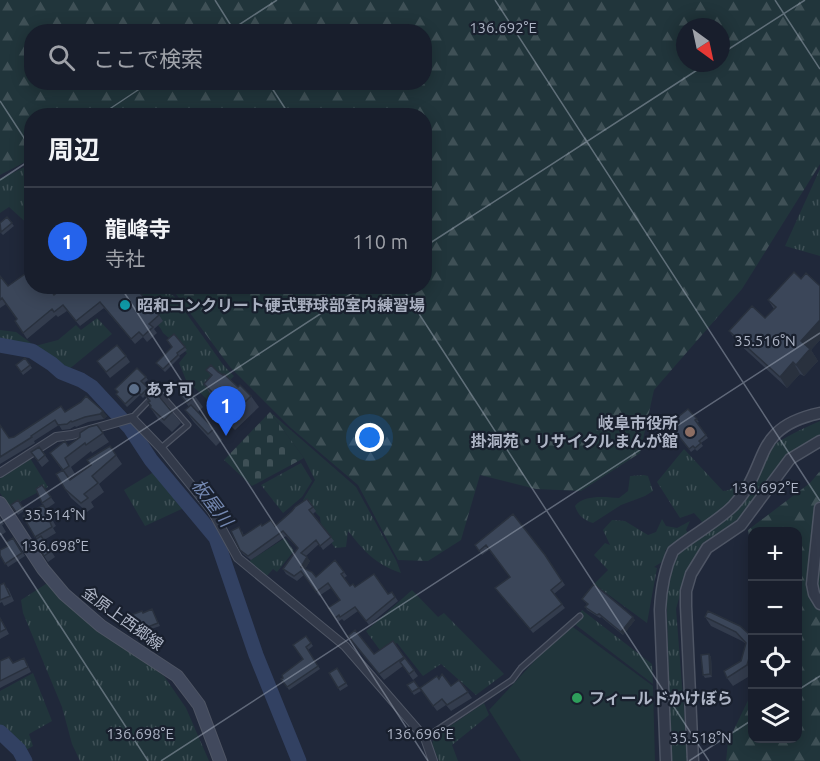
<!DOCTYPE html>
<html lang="ja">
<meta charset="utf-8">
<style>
body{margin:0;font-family:Ubuntu,"Noto Sans JP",sans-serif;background:#252b38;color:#f1f3f6}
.controls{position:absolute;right:18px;bottom:18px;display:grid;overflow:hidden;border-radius:12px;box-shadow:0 3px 15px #0003}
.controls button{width:54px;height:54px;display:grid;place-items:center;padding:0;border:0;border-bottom:2px solid #363c48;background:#181e2c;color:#f1f3f6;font:30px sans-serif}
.compass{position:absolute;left:676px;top:18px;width:54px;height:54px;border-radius:50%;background:#181e2c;box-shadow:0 3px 15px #0003;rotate:147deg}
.you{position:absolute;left:370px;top:438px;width:21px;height:21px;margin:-15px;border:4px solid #fff;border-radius:50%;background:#1a73e8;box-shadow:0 0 0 9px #1a73e833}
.badge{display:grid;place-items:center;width:39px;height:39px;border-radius:50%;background:#2563eb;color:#fff;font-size:20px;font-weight:700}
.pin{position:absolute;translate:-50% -50px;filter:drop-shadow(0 2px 3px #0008)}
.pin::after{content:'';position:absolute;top:32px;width:21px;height:18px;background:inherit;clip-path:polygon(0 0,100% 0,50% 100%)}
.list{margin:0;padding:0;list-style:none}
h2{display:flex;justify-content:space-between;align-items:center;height:78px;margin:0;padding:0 24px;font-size:26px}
h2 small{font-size:20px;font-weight:400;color:#9fa2a9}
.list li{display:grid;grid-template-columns:39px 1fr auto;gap:18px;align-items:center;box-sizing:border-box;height:108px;padding:0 24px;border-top:2px solid #363c48}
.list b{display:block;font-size:22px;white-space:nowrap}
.list p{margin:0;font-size:20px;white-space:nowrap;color:#9fa2a9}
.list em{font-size:20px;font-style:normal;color:#9fa2a9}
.icon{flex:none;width:33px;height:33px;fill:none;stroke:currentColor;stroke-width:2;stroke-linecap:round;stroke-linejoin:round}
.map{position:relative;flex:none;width:820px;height:761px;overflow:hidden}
.search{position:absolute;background:#181e2c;box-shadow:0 3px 15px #0003;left:24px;top:24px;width:408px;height:66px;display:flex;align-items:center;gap:15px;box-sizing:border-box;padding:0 21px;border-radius:24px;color:#9fa2a9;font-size:22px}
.panel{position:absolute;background:#181e2c;box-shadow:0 3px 15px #0003;left:24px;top:108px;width:408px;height:186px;border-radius:24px}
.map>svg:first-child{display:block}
.grass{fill:url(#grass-tufts)}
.forest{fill:url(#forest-firs);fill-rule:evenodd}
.cemetery{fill:url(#cemetery-stones)}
.green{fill:#21353b}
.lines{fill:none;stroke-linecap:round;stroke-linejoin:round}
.river{stroke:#324162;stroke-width:15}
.service-casing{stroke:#4e5564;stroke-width:7}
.minor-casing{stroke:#4e5564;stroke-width:10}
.tertiary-casing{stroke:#4e5564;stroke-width:13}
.secondary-casing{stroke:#4e5564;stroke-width:14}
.service{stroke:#333a4a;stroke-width:4.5}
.minor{stroke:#333a4a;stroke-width:8}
.tertiary{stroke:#333a4a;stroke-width:10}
.secondary{stroke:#41495d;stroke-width:12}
.wall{fill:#333c4d}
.shaded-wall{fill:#29313e}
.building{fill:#3b4659;stroke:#29313e;stroke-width:1.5}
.ticks{fill:none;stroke:#aeb5c6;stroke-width:1.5;stroke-opacity:0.45}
.culture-dot{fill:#0f9aa8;stroke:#19202e;stroke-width:2}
.service-dot{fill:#5c6f8a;stroke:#19202e;stroke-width:2}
.education-dot{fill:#8d6e63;stroke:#19202e;stroke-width:2}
.leisure-dot{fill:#2e9e5b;stroke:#19202e;stroke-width:2}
.labels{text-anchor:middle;stroke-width:4.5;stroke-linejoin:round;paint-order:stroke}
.poi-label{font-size:16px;font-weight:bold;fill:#aeb5c6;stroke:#19202e;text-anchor:start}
.street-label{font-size:16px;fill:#aeb5c6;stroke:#19202e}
.water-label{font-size:18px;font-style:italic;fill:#7488b1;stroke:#19202e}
.ticks-label{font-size:15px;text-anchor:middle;fill:#aeb5c6;stroke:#19202e;stroke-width:4.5;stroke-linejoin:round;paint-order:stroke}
</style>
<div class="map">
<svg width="820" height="761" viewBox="0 0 820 761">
<defs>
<pattern id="grass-tufts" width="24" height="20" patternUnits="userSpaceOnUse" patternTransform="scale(1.5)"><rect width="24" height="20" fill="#21353b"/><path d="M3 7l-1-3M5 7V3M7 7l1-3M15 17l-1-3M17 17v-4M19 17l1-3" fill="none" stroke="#3f5056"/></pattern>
<pattern id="forest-firs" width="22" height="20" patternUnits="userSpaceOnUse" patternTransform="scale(1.5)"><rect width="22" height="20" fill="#21353b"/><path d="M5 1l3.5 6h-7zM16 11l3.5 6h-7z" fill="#3f5056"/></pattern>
<pattern id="cemetery-stones" width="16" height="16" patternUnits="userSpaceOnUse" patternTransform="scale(1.5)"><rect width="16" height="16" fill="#21353b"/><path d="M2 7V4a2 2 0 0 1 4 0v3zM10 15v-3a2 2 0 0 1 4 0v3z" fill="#3f5056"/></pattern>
</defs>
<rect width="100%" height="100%" fill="#20283a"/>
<!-- grass -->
<path class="grass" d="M31 164V227L9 207 0 213V179Z
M820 169V256L785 246Z
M127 287H157L174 296 224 366 234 376 209 401 186 380 179 363 187 353 163 333 161 329Z
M97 318 112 334 68 370 27 345 0 341V330L16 332 35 346 58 340 76 325 81 330Z
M270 412 356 487 396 560 401 573C375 564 365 552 348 531L346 547 335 548 321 527 320 517 303 500 315 480 304 458Z
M820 421V435L790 456 745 513 702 549 683 584 676 609 688 761H671L666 575 677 542 670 545 665 551 667 553 665 560 654 567 657 568 647 623 594 584 608 570 594 555 605 543 610 545 603 530 612 520 625 521 648 535 656 532 662 519 666 526 677 528 690 521 686 530 690 536 704 524 694 513 680 518 657 482 684 449 723 491C744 490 762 454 778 442 791 434 806 427 820 421Z
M30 458 48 487 10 507 0 493V475Z
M301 463 312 481 302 497 283 513 261 485Z
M157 470 186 507 145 526 124 490Z
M644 475 648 476 653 491 645 496 621 505 593 523C583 520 578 515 575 506 584 494 606 497 619 498L628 491 630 476Z
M285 538 294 551 277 572 273 569 266 577 248 562Z
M49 582 117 642 164 676 186 708 209 761H80L72 744 62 707 23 613 21 600Z
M412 590 438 617 444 613 504 674 476 695 441 664 423 676 397 643 382 653 366 631Z
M582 610 652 664 653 684 572 622Z
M33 673 52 721 29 734 33 746 19 754 0 731V691Z
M484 703 489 715 452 745 458 761H439L432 744 434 737Z"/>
<!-- forest -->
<path class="forest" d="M0 0H820V164L742 289 654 390 640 453 581 491 536 489 480 475 461 540 428 561 398 560 358 485 291 428 230 367 176 294 162 287 424 286V116H32L31 159 0 175ZM685 27H721V63H685ZM32 32H424V82H32Z
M820 471V761H726L728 742 752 692V738H798V532H752V552L748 530 810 483Z"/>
<!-- cemetery -->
<path class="cemetery" d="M270 412 304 458 252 486 224 460Z"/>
<!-- green -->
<path class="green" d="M569 624 653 686 655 761H521L489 710Z"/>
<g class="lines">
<!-- river -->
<path class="river" d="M0 345 32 351 52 364 61 372 81 380 92 387 130 428 151 460 216 538 256 655 299 761
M0 732 19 750 25 761"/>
<defs>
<path id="service" d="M132 418 158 391 188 425 161 448
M425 738 512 680 521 668 580 616"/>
<path id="minor" d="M0 473 56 437 72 435 132 418 161 448 212 511 238 558 345 646 425 738 433 761"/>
<path id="tertiary" d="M820 508 812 584 814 594 820 604
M666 761 660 610C661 589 664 570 673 551 692 535 716 523 733 506 771 466 750 428 820 413
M693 761 686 606V591L691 574 707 548 741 525 790 459 820 441"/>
<path id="secondary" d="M0 503 43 569 64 594 101 626 177 676 199 705 220 761"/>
</defs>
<!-- service casing -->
<use href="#service" class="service-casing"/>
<!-- minor casing -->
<use href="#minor" class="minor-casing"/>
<!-- tertiary casing -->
<use href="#tertiary" class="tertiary-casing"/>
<!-- secondary casing -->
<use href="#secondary" class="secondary-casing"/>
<!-- service -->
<use href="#service" class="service"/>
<!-- minor -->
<use href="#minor" class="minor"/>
<!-- tertiary -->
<use href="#tertiary" class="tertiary"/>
<!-- secondary -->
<use href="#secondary" class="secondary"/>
</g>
<!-- wall -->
<path class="wall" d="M7 217 14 226 3 235 0 232Z
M0 276 8 286 54 295 74 292 159 315 163 321 154 329 157 333 147 342 143 337 135 344 104 308 80 326 67 311 58 317 56 315 27 339 15 321 17 319 6 304 0 308Z
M820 286V340L811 350 818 361 804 376 800 374 787 388 737 342 729 331 765 318 774 309 768 300Z
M174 334 187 350 179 356 180 357 165 372 156 363 172 347Z
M126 356 130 362 110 378 97 361Z
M25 358 32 368 23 375 16 365Z
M206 370 218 372 238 387 251 396 259 407 235 430 223 418 215 407 219 403 211 395 204 384 211 376Z
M146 377 148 380 144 383 150 391 172 412 181 423 172 432 158 419 150 407 151 406 149 401 145 396 143 398 140 395 127 407 118 397V392Z
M180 395 195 396 203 407 198 412 214 429 222 440 216 446 193 421 185 410 189 407Z
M81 402 107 416 104 419 88 422 76 427 75 426 70 429 62 430 59 425 34 441 35 443 0 464V425L9 438 14 437 65 412Z
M688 409 699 422 697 423 708 438 701 443 703 446 697 451 695 449 691 452 669 424Z
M97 425 109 442 92 453 91 451 71 467 75 474 69 478 70 480 91 466 87 460 110 446 122 464 99 484 104 492 91 502 94 507 87 512 71 498 65 489 62 470 50 453 68 446Z
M39 447 49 461 42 467 31 452Z
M42 485 55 503 46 509 56 526 53 528 56 533 44 540 55 557 48 562 34 541 37 539 23 516 43 505 42 503Z
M307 499 316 511 313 514 334 541 323 550 319 544 306 556 310 561 305 569 316 577 335 560 347 576 344 578 350 586 388 594 392 592 398 601 369 625 358 611 344 621 342 619 338 622 328 608 340 600 331 588 319 596 304 575 297 581 286 574 283 569 298 548 286 536 251 560 243 554 240 550 242 531 244 536 262 526H275Z
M18 500 25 510 18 515 11 505Z
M513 514 545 555 565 585 554 594 565 608 533 633 498 592 510 577 489 550 482 555 475 545Z
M0 518 4 524 2 525 6 532 0 536Z
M13 538 25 556 8 567 0 555Z
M0 585 8 588 14 601 4 606 2 602 0 603Z
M582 599 635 620 623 635 601 617 600 618 587 610 585 607 587 604Z
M152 609 160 626 134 635 121 625 119 622Z
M0 617 9 634 0 639Z
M705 617 749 634 751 627 753 629V674L733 686 727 678 741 661 746 644 742 641 711 626Z
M306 636 313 646 308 650 320 669 289 690 281 679 303 659Z
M348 636 374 654 393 641 418 676 413 680 403 666 384 680Z
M709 654 711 657 712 677 705 678 703 675Z
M0 661 13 663H27L31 672 0 688Z
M337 668 348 686 340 691 329 673Z
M439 679 451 686 459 680 472 698 451 711 446 705 437 711 420 688Z
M414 681 421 691 414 695 407 685Z"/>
<!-- shaded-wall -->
<path class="shaded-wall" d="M820 320V340L811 350 818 361 804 376 796 365 801 341Z
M793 362 800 374 787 388 780 377Z
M103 411 107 416 104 419 100 414Z
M307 557 310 561 304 571 301 567Z
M633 617 635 620 623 635 621 632Z
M752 648 753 649V673L747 665Z
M709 654 711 657 712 677 710 674Z"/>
<!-- building -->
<path class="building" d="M7 217 12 223 1 232 0 223Z
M32 269V286H48L54 295 65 286H71L74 292 81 286H134L159 315 149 324 153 327 143 336 139 332 131 339 100 302 76 321 63 305 54 312 52 309 23 333 15 321 17 319 2 298 0 300V276L8 286Z
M794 272 801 279 806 273 820 286V320L801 341 810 349 796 365 793 362 780 377 729 331 752 306 765 318 776 307 768 300Z
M174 334 185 347 177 353 178 355 163 369 156 363 172 347 167 340Z
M117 345 126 356 106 372 97 361Z
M25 358 30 365 21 372 16 365Z
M211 365 218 372 223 375 224 374 238 387 240 385 251 396 228 419 215 407 221 401 204 384 212 375 206 370Z
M137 368 146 377 141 381 148 388 141 395 138 392 125 404 116 394 118 392 115 389Z
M188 388 195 396 187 403 180 395Z
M153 389 172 412 164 420 150 407 151 406 148 402 150 401 145 395Z
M86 396 103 411 100 414 85 417 72 422 71 421 67 424 58 425 55 420 31 436 32 437 0 457V425L9 438 14 437 61 406 65 412 81 402Z
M191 405 214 429 208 434 185 410Z
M688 409 697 419 695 420 706 435 699 441 701 443 695 448 693 446 689 449 669 424Z
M97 425 103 433 86 445 85 443 65 458 69 466 63 470 50 453 65 441 68 446 80 437V433L89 427Z
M110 446 116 455 92 476 98 483 84 494 88 498 81 503 65 489 56 474 63 470 70 480 91 465 87 460Z
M39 447 45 455 38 461 31 452Z
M42 485 51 497 42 503 36 489Z
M307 499 313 507 309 510 331 537 320 546 316 540 301 553 307 557 301 567 312 572 316 577 335 560 344 572 341 574 350 586 353 584 355 587 374 574 388 594 392 592 395 597 366 621 355 607 340 617 339 615 335 618 328 608 340 600 328 583 316 592 301 571 294 576 283 569 298 548 283 531 248 556 240 550 231 531 239 527 243 536 261 524 262 526 271 520 275 526 292 511 295 507Z
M18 500 23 508 16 512 11 505Z
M43 505 52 520 50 522 52 527 35 537 23 516Z
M513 514 545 555 562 581 551 590 562 604 530 629 495 588 510 577 486 545 479 551 475 545Z
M41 536 51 551 44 556 34 541Z
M13 538 22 553 5 564 0 555V550L8 546 6 542Z
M4 583 10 596 0 600V585Z
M594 584 633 617 621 632 599 614 597 615 585 607 588 604 582 599Z
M152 609 158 623 132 633 119 622 132 617 131 615 142 611 143 613Z
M708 611 740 626 749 634 751 627 753 649 752 648 747 665 727 678 724 671 741 661 746 643 736 632 705 617Z
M0 618 6 629 0 632Z
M355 630 374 654 393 641 404 657 379 674 348 636Z
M306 636 311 643 306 647 318 666 287 687 281 679 283 678 282 675 303 659 293 645Z
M709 654 710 674 703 675 701 655Z
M9 657 13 663 24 658 28 667 0 681V661Z
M405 658 414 670 409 674 400 662Z
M337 668 346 683 338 688 329 673Z
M442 674 451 686 459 680 468 692 447 705 442 699 433 706 420 688 437 676 439 679Z
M414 681 419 688 412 692 407 685Z"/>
<!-- ticks -->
<path class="ticks" d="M215 0 235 32M495 0 820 501M775 0 820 69M228 32 277 0M721 54 805 0M268 82 290 116M0 101 32 150M99 116 150 82M0 180 32 159M424 247 708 63M120 286 428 761M401 286 709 761M0 523 363 286M0 533 148 761M798 690 820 676M161 761 820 333M689 761 752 720"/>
<!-- markers -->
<circle class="culture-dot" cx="125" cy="305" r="6"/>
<circle class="service-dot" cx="134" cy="389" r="6"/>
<circle class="education-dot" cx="690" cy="432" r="6"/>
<circle class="leisure-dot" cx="577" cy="698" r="6"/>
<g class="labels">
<!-- poi labels -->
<g class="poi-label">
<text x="137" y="311">昭和コンクリート硬式野球部室内練習場</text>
<text x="146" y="395">あす可</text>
<text x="678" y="429" text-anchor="end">岐阜市役所<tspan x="678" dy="18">掛洞苑・リサイクルまんが館</tspan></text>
<text x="589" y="704">フィールドかけぼら</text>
</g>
<!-- street labels -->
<g class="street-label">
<text transform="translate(123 618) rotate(36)" y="6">金原上西郷線</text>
</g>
<!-- water labels -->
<g class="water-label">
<text transform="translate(212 503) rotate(53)" y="6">板屋川</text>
</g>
</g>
<g class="ticks-label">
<text x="503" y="33">136.692°E</text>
<text x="765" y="346">35.516°N</text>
<text x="765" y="493">136.692°E</text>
<text x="55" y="520">35.514°N</text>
<text x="55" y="551">136.698°E</text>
<text x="140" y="739">136.698°E</text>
<text x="420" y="739">136.696°E</text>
<text x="701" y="743">35.518°N</text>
</g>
</svg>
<div class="controls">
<button>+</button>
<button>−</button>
<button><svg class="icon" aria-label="locate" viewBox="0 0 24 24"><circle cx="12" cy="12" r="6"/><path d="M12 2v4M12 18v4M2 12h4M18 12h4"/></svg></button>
<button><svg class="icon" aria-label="layers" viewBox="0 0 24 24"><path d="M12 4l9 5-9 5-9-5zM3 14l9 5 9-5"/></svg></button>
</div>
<svg class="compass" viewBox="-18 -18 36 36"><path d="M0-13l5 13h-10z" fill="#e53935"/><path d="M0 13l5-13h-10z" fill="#9fa2a9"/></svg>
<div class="you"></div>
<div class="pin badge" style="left:226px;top:436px">1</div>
<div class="search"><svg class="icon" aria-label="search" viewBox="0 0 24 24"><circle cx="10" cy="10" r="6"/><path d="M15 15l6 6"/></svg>ここで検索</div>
<section class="panel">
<h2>周辺<small></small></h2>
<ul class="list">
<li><span class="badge">1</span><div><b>龍峰寺</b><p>寺社</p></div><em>110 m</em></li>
</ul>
</section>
</div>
